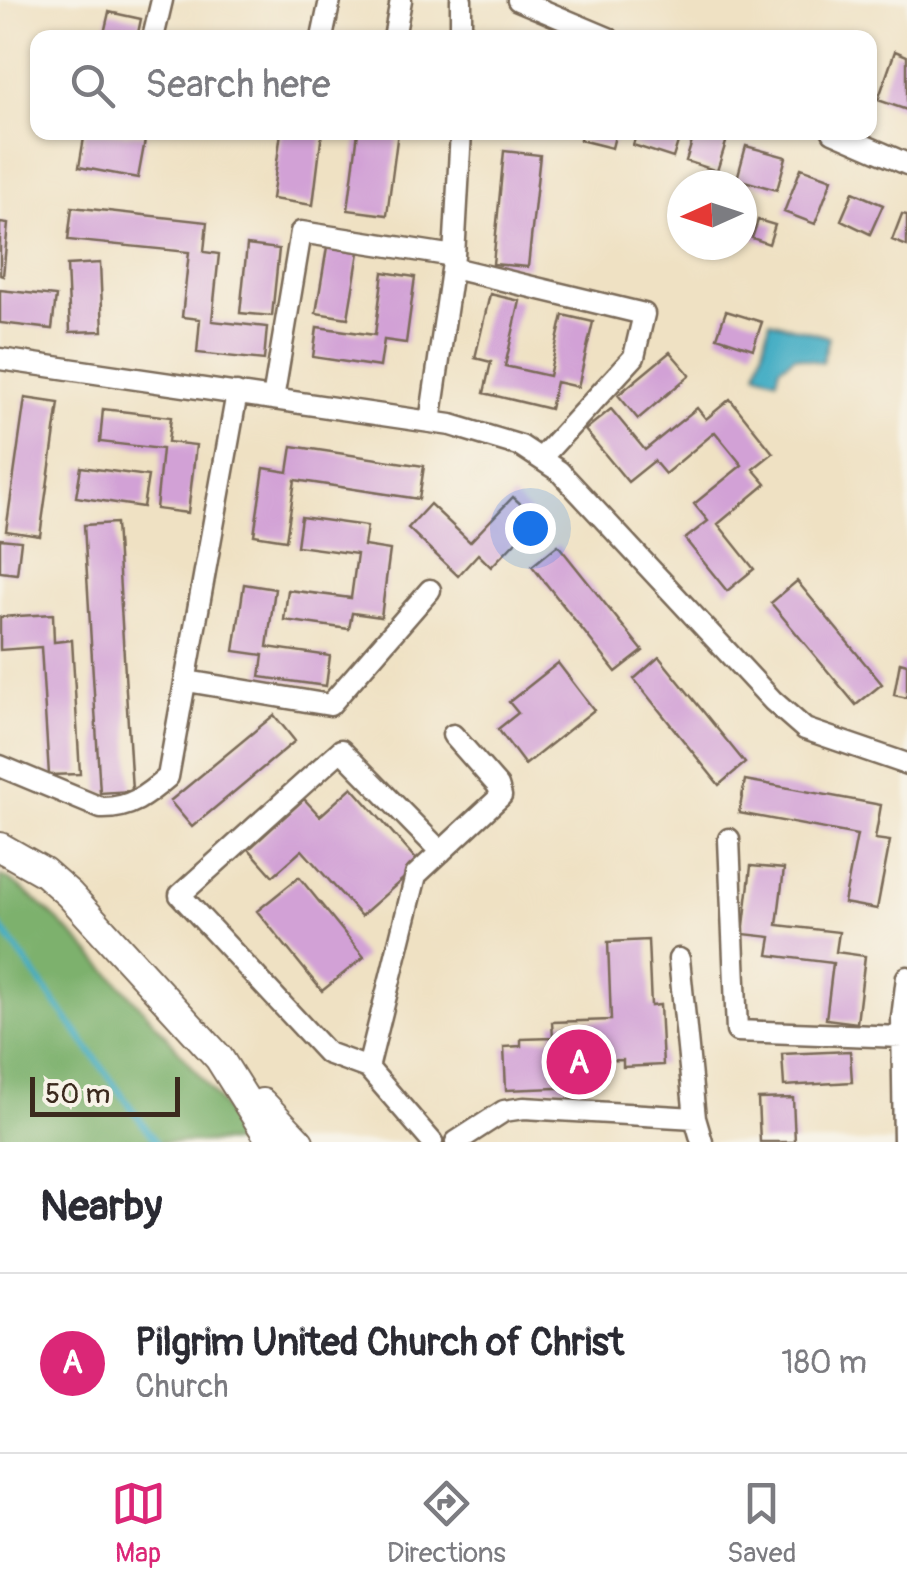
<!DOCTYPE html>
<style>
body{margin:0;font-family:Pangolin,sans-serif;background:#f7f7f7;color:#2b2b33}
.compass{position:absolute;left:667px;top:170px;width:90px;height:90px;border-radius:50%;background:#fff;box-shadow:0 2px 8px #0004;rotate:267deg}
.scale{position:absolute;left:30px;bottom:25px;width:150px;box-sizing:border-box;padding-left:10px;border:5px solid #3b2a1e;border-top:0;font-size:28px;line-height:35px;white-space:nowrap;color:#3b2a1e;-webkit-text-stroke:8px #f7f3e8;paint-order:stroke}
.you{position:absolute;left:530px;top:528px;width:35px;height:35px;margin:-25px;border:8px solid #fff;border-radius:50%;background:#1a73e8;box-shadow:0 0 0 15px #1a73e833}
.badge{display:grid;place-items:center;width:65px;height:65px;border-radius:50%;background:#db2777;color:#fff;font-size:32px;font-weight:700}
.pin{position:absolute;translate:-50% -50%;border:5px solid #fff;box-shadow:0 2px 10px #0006}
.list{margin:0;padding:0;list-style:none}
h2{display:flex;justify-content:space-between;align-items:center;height:130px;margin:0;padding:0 40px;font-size:42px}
h2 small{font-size:32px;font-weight:400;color:#7c7c81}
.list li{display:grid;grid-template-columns:65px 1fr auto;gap:30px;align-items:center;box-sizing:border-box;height:180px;padding:0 40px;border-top:2px solid #e1e1e2}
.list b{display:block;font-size:38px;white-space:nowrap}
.list p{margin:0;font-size:32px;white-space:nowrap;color:#7c7c81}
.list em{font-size:32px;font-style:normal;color:#7c7c81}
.icon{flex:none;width:55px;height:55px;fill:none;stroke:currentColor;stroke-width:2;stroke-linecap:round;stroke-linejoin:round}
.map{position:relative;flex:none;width:907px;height:1142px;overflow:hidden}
.search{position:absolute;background:#fff;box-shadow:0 2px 8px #0004;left:30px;right:30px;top:30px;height:110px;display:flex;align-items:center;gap:25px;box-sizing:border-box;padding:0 35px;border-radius:20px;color:#7c7c81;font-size:38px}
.sheet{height:310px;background:#fff}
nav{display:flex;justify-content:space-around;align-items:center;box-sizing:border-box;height:140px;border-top:2px solid #e1e1e2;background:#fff;font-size:28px;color:#7c7c81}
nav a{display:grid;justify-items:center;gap:5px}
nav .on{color:#db2777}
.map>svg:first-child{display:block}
.forest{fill:#7db16d;stroke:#5c6e46;stroke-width:2.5}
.water{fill:#45adc4;stroke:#406c71;stroke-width:2.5}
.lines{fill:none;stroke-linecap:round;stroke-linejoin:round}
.stream{stroke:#45adc4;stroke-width:6}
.building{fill:#d2a1d6}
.minor-casing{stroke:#7a6a58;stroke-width:25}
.major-casing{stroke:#7a6a58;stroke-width:32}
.minor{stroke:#fff;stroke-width:20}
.major{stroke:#fff;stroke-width:28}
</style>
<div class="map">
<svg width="907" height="1142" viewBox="0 0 907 1142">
<rect width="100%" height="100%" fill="#f7f3e8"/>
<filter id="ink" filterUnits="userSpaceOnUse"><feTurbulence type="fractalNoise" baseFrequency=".01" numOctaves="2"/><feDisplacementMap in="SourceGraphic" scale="20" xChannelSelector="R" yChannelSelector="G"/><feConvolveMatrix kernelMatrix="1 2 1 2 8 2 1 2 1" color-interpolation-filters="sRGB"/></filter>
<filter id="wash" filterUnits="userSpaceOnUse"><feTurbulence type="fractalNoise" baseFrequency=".0048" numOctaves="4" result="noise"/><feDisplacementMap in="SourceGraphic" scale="40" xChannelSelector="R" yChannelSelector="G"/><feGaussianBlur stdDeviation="2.25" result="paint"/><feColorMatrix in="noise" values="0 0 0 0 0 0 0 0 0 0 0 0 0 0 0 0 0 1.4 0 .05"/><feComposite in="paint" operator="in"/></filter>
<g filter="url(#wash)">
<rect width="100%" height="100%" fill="#efe1c3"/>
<!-- forest -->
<path class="forest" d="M0 876C38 886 203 1072 227 1113 232 1121 233 1132 236 1142H0Z"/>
<!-- water -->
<path class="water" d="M770 321 829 337 822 363 795 356 780 367 777 379 757 373Z"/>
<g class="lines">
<!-- stream -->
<path class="stream" d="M0 926 156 1142"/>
</g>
<g id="blocks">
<!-- building -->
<path class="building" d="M109 12 141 19 137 38H103Z
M895 51 907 56V110L878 100Z
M85 132 146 135 138 178 79 167Z
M281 132H322L313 205 272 199Z
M358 132H398L387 215 348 210Z
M582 132H616L612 148 580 140Z
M637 132H681L673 158 633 145Z
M695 132 728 136 717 171 686 161Z
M746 146 786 157 777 190 737 179Z
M504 151 540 155 528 267 493 264Z
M801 168 832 179 815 224 784 212Z
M853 192 883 205 870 234 841 220Z
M72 207 207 222 204 252 219 254 212 321 267 327 264 360 197 353 200 319 182 317 189 252 68 240Z
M902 214 907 215V246L892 240Z
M758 220 775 225 769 244 752 238Z
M0 223 8 224 3 276 0 275Z
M247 245 279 249 272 316 240 313Z
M327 247 359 252 348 318 316 313Z
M100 263 103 331 70 332 67 265Z
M383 272 415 277 406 343 384 340 380 367 313 357 317 327 375 335Z
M0 290 56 296 52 329 0 323Z
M490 294 520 301 505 366 549 376 563 315 593 322 578 387 556 382 550 409 484 393 491 362 475 358Z
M726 311 762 322 753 349 717 337Z
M670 352 690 375 638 419 618 395Z
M25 398 59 403 40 536 6 531Z
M730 399 773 453 753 469 766 484 718 524 754 569 727 591 685 539 708 521 694 504 742 465 715 432 665 474 654 461 628 482 585 430 611 409 645 450 697 408 706 419Z
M103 409 171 417 168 442 196 445 188 513 156 509 162 449 100 442Z
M292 446 424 466 419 499 295 480 286 540 254 535 264 468 288 472Z
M81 467 148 476 143 507 76 497Z
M513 497 537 519 491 567 478 554 458 576 408 528 430 504 470 542Z
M301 517 367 526 364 546 390 550 381 617 352 613 349 629 284 620 288 590 351 598 357 554 297 546Z
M116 523 132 791 100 793 84 525Z
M0 539 21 541 17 574 0 572Z
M558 545 643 651 616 672 532 566Z
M797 581 882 684 856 705 771 603Z
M244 584 275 589 267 647 330 656 326 686 260 677 263 655 234 651Z
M53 614 54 642 72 640 80 774 49 775 41 647 0 650V617Z
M659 657 745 763 719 785 634 679Z
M900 662 907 664V698L894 695Z
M558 663 594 710 525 765 498 729 518 713 509 702Z
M274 715 295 741 192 827 170 801Z
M745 780 881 805 875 839 890 841 877 909 844 903 857 835 739 813Z
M352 787 420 864 361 916 302 850 273 876 249 849 304 799 320 816Z
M751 866 784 869 777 925 839 932 836 952 865 956 857 1023 826 1019 833 963 768 955 771 937 743 934Z
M299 877 364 957 322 991 257 911Z
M648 940 651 1006 660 1005 663 1065 623 1067V1060L588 1061V1075H582V1087L506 1090 504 1047 521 1046V1039L553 1038 552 1022 611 1020 608 942Z
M850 1051 852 1082 784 1086 782 1054Z
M793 1098 795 1142H760L758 1099Z"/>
</g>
</g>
<g filter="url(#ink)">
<use href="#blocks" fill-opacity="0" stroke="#7a6a58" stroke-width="2.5"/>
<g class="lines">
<defs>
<path id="minor" d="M518 0 608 38
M153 38 162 0
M322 38 330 0
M394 38 401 0
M461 38V0
M833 132 907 164
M453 268 644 314 634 357 542 457
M0 359 451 425 521 446 559 471 773 701 805 729 907 764
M273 399 301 232 454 256
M430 422 454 256 461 132
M187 681 330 705 430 590
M0 766 101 808C130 809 147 795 168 777L237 393
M729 839 737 1031 902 1037
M679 959 695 1118
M368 1068 416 875 501 796 498 786 453 735
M432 1142 368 1068 327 1053 180 895 341 750 441 852
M456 1142 504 1111 524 1108 695 1118 702 1142
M904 1142 902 1018 907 977"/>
<path id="major" d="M0 847 44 872 69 894 219 1058 272 1142
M262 1103 299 1142"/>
</defs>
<!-- minor casing -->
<use href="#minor" class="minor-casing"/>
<!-- major casing -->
<use href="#major" class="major-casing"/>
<!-- minor -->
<use href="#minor" class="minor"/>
<!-- major -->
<use href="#major" class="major"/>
</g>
</g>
</svg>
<svg class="compass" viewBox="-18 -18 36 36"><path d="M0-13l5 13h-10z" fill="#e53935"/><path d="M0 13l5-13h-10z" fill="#7c7c81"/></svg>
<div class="scale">50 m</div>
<div class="you"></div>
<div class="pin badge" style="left:579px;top:1062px">A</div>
<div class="search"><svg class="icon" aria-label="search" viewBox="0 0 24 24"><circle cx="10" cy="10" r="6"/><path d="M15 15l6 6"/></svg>Search here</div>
</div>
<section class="sheet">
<h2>Nearby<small></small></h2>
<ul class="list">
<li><span class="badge">A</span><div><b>Pilgrim United Church of Christ</b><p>Church</p></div><em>180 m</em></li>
</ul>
</section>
<nav>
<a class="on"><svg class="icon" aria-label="map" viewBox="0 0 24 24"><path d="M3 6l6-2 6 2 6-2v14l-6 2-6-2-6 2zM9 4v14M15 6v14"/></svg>Map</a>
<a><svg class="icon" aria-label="directions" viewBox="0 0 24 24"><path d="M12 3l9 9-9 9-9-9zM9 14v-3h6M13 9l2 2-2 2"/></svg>Directions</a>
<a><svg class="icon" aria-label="saved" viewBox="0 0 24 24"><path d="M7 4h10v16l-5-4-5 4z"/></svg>Saved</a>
</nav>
